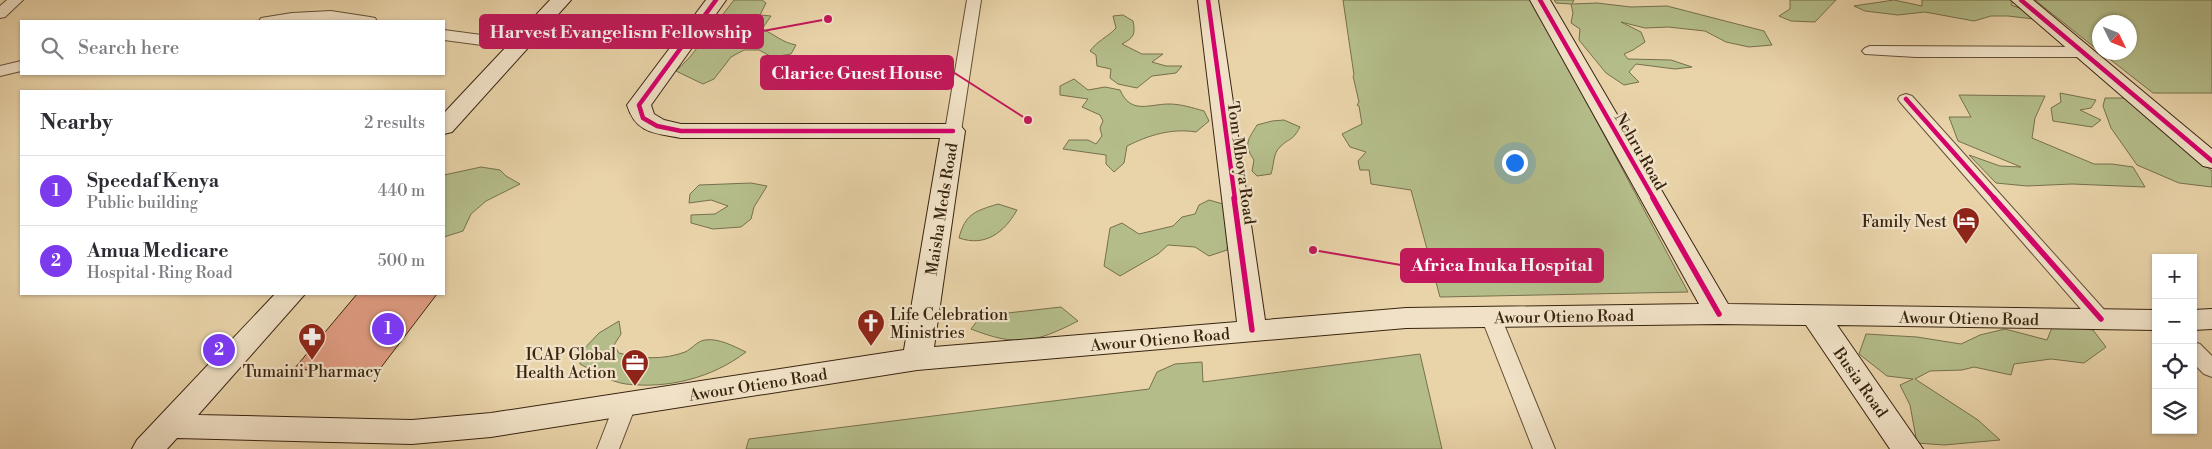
<!DOCTYPE html>
<meta charset="utf-8">
<style>
body{margin:0;font-family:"Libre Bodoni",serif;background:#f2f2f3;color:#2b2b33}
.controls{position:absolute;right:15px;bottom:15px;display:grid;overflow:hidden;border-radius:0px;box-shadow:0 1px 4px #0004}
.controls button{width:45px;height:45px;display:grid;place-items:center;padding:0;border:0;border-bottom:1px solid #e1e1e2;background:#fff;color:#2b2b33;font:25px sans-serif}
.compass{position:absolute;left:2092px;top:15px;width:45px;height:45px;border-radius:50%;background:#fff;box-shadow:0 1px 4px #0004;rotate:133deg}
.you{position:absolute;left:1514px;top:162px;width:18px;height:18px;margin:-12px;border:4px solid #fff;border-radius:50%;background:#1a73e8;box-shadow:0 0 0 8px #1a73e833}
.badge{display:grid;place-items:center;width:32px;height:32px;border-radius:50%;background:#7c3aed;color:#fff;font-size:16px;font-weight:700}
.pin{position:absolute;translate:-50% -50%;border:2px solid #fff;box-shadow:0 1px 5px #0006}
.list{margin:0;padding:0;list-style:none}
h2{display:flex;justify-content:space-between;align-items:center;height:65px;margin:0;padding:0 20px;font-size:21px}
h2 small{font-size:16px;font-weight:400;color:#7c7c81}
.list li{display:grid;grid-template-columns:32px 1fr auto;gap:15px;align-items:center;box-sizing:border-box;height:70px;padding:0 20px;border-top:1px solid #e1e1e2}
.list b{display:block;font-size:19px;white-space:nowrap}
.list p{margin:0;font-size:16px;white-space:nowrap;color:#7c7c81}
.list em{font-size:16px;font-style:normal;color:#7c7c81}
.icon{flex:none;width:28px;height:28px;fill:none;stroke:currentColor;stroke-width:2;stroke-linecap:round;stroke-linejoin:round}
.map{position:relative;flex:none;width:2212px;height:449px;overflow:hidden}
.search{position:absolute;background:#fff;box-shadow:0 1px 4px #0004;left:20px;top:20px;width:425px;height:55px;display:flex;align-items:center;gap:12px;box-sizing:border-box;padding:0 18px;border-radius:0px;color:#7c7c81;font-size:19px}
.panel{position:absolute;background:#fff;box-shadow:0 1px 4px #0004;left:20px;top:90px;width:425px;height:205px;border-radius:0px}
.map>svg:first-child{display:block}
.green{fill:#b4bd8a;stroke:#76704d}
.building{fill:#e19c82;stroke:#392410}
.lines{fill:none;stroke-linecap:round;stroke-linejoin:round}
.street-casing{stroke:#655036;stroke-width:2}
.secondary-casing{stroke:#392410;stroke-width:2}
.street{fill:#f1e2c7;fill-rule:evenodd}
.secondary{fill:#f1e2c7;fill-rule:evenodd}
.cycleway-far1-casing{stroke:#f1e2c7;stroke-width:7}
.cycleway-casing{stroke:#f1e2c7;stroke-width:9}
.cycleway-far1{stroke:#d6006c;stroke-width:4.5}
.cycleway{stroke:#d6006c;stroke-width:5.5}
.labels{text-anchor:middle;stroke-width:4.5;stroke-linejoin:round;paint-order:stroke}
.street-label{font-size:16px;fill:#392410;stroke:#f1e2c7}
.poi-label{font-size:16px;fill:#392410;stroke:#f1e2c7;text-anchor:end}
.leader{fill:none;stroke:#c2185b;stroke-width:2}
.callout-dot{fill:#c2185b;stroke:#f1e2c7;stroke-width:2}
.callout{fill:#c2185b;stroke:#c2185b;stroke-width:2}
.callout-label{font-size:18px;text-anchor:middle;font-weight:bold;fill:#fff}
</style>
<div class="map">
<svg width="2212" height="449" viewBox="0 0 2212 449">
<rect width="100%" height="100%" fill="#e9d3a9"/>
<filter id="stains"><feTurbulence type="fractalNoise" baseFrequency=".004" numOctaves="4"/><feColorMatrix values="0 0 0 0 .2 0 0 0 0 .09 0 0 0 0 .02 0 0 0 .5 -.17"/></filter>
<radialGradient id="worn" r=".72"><stop offset=".6" stop-color="#630" stop-opacity="0"/><stop offset="1" stop-color="#630" stop-opacity=".3"/></radialGradient>
<!-- green -->
<path class="green" d="M734 0H762L766 3 760 15 771 16 762 29C776 35 781 42 796 45L791 54 772 57 759 50H744L731 57 714 79 703 84 676 71 690 57Z
M1343 0H1532L1688 292 1440 297 1411 190 1371 184 1369 170H1360L1358 161 1366 152 1350 147 1342 134 1362 124 1359 106 1357 105 1359 102 1353 76 1354 75Z
M1554 0H1574L1572 4 1597 3 1631 7 1667 6 1764 31 1772 45 1749 47 1726 42 1705 31 1668 27 1645 28 1621 22 1641 32 1645 42 1633 50 1624 54 1628 59 1671 60 1692 67 1675 69 1636 64 1629 72 1639 82 1624 85 1606 73 1579 40 1580 29 1571 23 1573 13 1571 4 1556 3Z
M1790 0H1836L1815 22 1791 21 1779 16 1790 9Z
M1894 0 1922 6V0H2014L2011 5 2025 10 2034 19 2008 16H1991L1974 21 1925 12 1898 15 1865 11 1854 6Z
M2035 0H2212V93H2153L2102 53 2130 52V22H2100L2099 51Z
M1123 15 1133 21C1136 35 1133 38 1122 44L1142 54H1163L1152 62 1166 66H1182L1176 73 1152 76 1137 88 1118 84 1110 78 1111 69 1097 66 1096 55 1090 51C1097 41 1108 37 1116 28L1113 16Z
M1074 79 1088 90 1105 87 1120 90C1131 115 1149 104 1169 104 1181 104 1193 108 1204 111L1209 121 1196 132C1172 128 1149 135 1127 146L1124 163 1114 172 1106 164V155L1063 149 1069 140H1088L1096 144 1102 136 1100 128 1103 121 1100 115 1082 107 1088 99 1060 95V86Z
M2060 93 2096 100 2091 108 2080 110 2101 120 2092 127 2053 121 2051 108 2061 102Z
M1959 95 2045 96 2035 118 2032 138 2094 164H2112L2133 167 2145 187 2072 184 2027 186 1996 183 1969 155 2000 166 2021 167 1958 141 1949 117H1971Z
M2105 98H2125L2148 116 2164 133 2181 142 2198 160 2212 171V187L2179 183 2137 165 2111 128 2103 106Z
M1284 120 1300 127C1292 142 1290 137 1280 147 1273 153 1274 165 1271 174L1257 176 1252 171 1254 160C1243 144 1248 140 1257 125L1272 121Z
M481 167 500 170 506 176 520 184 486 201 471 214 463 231 444 237V175Z
M751 183 767 186 754 207 751 219 741 227 713 229 691 223V215L715 214 728 206 711 200 689 203 690 194 699 185Z
M1209 200 1223 204 1229 232 1227 250 1209 256 1195 247 1168 245 1158 254 1120 276 1104 266 1110 228 1122 223 1139 234 1173 226 1182 217 1195 214 1199 205Z
M998 204 1017 210C1004 233 985 247 959 238 965 214 975 211 998 204Z
M1061 307 1078 321C1035 343 1017 347 971 329L981 316Z
M619 321 621 334 614 345 619 353C640 359 664 360 685 352 692 349 697 341 705 340 719 338 733 346 746 352 712 378 668 389 626 384 610 382 593 371 580 364L581 352 599 333Z
M2053 325 2093 330 2106 347 2084 363 2051 359 2014 364 2011 375 1974 367 1962 370 1930 371 1915 379 1978 420 2000 440 1944 445 1917 443 1910 405 1900 385 1913 379 1887 376 1859 354 1866 334 1917 337 1961 344 1980 335 2005 329 2047 340Z
M1420 354 1442 449H746L749 439 1149 389 1157 372 1175 364 1202 362 1203 382Z"/>
<!-- building -->
<path class="building" d="M357 294H437L376 374 294 369Z"/>
<g class="lines">
<defs>
<path id="street" d="M7 0H23L5 17 0 18V6Z
M967 0H981L961 131 959 135H947L945 131Z
M331 11 370 17 375 18 377 21H259L261 18 292 13Z
M444 30 519 40 524 42 527 45 524 48 519 50 444 40Z
M1870 46 2083 47 2088 49 2091 52 2088 55 2083 57H1916L1865 54 1862 51 1865 48Z
M21 61V71L0 76V66Z
M1906 94 1912 96 2108 314 2111 319 2108 324 2101 326 2094 324 1900 102 1898 99 1900 96Z
M1491 310 1498 312 1501 317 1555 449H1533L1481 317 1484 312Z
M2193 342 2200 344 2212 356V377L2204 374 2193 363Z
M625 397 633 399 636 405 619 449H597L614 405 617 399Z"/>
<path id="secondary" d="M550 0H571L452 132 444 134V113Z
M706 0H726L651 105 654 114 664 120 681 124H953L961 126 965 131 934 347 1237 322 1198 0H1218L1265 320 1406 308 1699 304 1530 0H1550L1728 304 2156 310V330L1837 325 1923 449H1890L1806 325 1719 324 1406 328 917 370 491 437 412 444 177 438 167 449H132L137 440 275 294H305L198 415 412 420 491 413 904 350 940 138H681C655 133 636 134 627 105Z
M2011 0H2033L2212 149V168L2203 166Z
M2212 309V329L2193 330V310Z"/>
</defs>
<!-- street casing -->
<use href="#street" class="street-casing"/>
<!-- secondary casing -->
<use href="#secondary" class="secondary-casing"/>
<!-- street -->
<use href="#street" class="street"/>
<!-- secondary -->
<use href="#secondary" class="secondary"/>
<defs>
<path id="cycleway-far1" d="M716 0 639 105 643 118 657 126 681 131H953
M1208 0 1235 199
M1540 0 1654 199
M2021 0 2212 161
M1906 99 1995 199"/>
<path id="cycleway" d="M1234 198 1252 330
M1653 198 1719 314
M1994 198 2101 319"/>
</defs>
<!-- cycleway-far1 casing -->
<use href="#cycleway-far1" class="cycleway-far1-casing"/>
<!-- cycleway casing -->
<use href="#cycleway" class="cycleway-casing"/>
<!-- cycleway-far1 -->
<use href="#cycleway-far1" class="cycleway-far1"/>
<!-- cycleway -->
<use href="#cycleway" class="cycleway"/>
</g>
<!-- icons -->
<defs>
<symbol id="hotel-pin" viewBox="-11 -11 22 30"><path d="M0 17L-7.5 6A9.5 9.5 0 1 1 7.5 6Z" fill="#8f2418" stroke="#f1e2c7"/><path d="M-6-4.5h1.5V1H6V5H4.5V3h-9V5H-6ZM-4 0a1.8 1.8 0 1 1 3.6 0ZM.5 0V-2.5h3Q6-2.5 6 0Z" fill="#fff"/></symbol>
<symbol id="church-pin" viewBox="-11 -11 22 30"><path d="M0 17L-7.5 6A9.5 9.5 0 1 1 7.5 6Z" fill="#8f2418" stroke="#f1e2c7"/><path d="M-1.2-6h2.4v3.5h3.3v2.4h-3.3V6h-2.4V-.1h-3.3v-2.4h3.3Z" fill="#fff"/></symbol>
<symbol id="pharmacy-pin" viewBox="-11 -11 22 30"><path d="M0 17L-7.5 6A9.5 9.5 0 1 1 7.5 6Z" fill="#8f2418" stroke="#f1e2c7"/><path d="M-2-6h4v4h4v4h-4v4h-4v-4h-4v-4h4Z" fill="#fff"/></symbol>
<symbol id="office-pin" viewBox="-11 -11 22 30"><path d="M0 17L-7.5 6A9.5 9.5 0 1 1 7.5 6Z" fill="#8f2418" stroke="#f1e2c7"/><path d="M-6-3h4V-5.5h4V-3h4V5H-6ZM-1-4.5V-3h2v-1.5ZM-6 0V1H6V0Z" fill="#fff"/></symbol>
</defs>
<g fill-rule="evenodd">
<use href="#hotel-pin" x="1950" y="205" width="32" height="43"/>
<use href="#church-pin" x="855" y="307" width="32" height="43"/>
<use href="#pharmacy-pin" x="296" y="321" width="32" height="43"/>
<use href="#office-pin" x="619" y="347" width="32" height="43"/>
</g>
<g class="labels">
<!-- street labels -->
<g class="street-label">
<text transform="translate(1641 151) rotate(60)" y="6">Nehru Road</text>
<text transform="translate(1242 163) rotate(82)" y="6">Tom Mboya Road</text>
<text transform="translate(941 209) rotate(-81)" y="6">Maisha Meds Road</text>
<text transform="translate(1564 316) rotate(-1)" y="6">Awour Otieno Road</text>
<text transform="translate(1969 318) rotate(1)" y="6">Awour Otieno Road</text>
<text transform="translate(1160 339) rotate(-5)" y="6">Awour Otieno Road</text>
<text transform="translate(1861 382) rotate(55)" y="6">Busia Road</text>
<text transform="translate(758 384) rotate(-9)" y="6">Awour Otieno Road</text>
</g>
<!-- poi labels -->
<g class="poi-label">
<text x="1947" y="227">Family Nest</text>
<text x="890" y="320" text-anchor="start">Life Celebration<tspan x="890" dy="18">Ministries</tspan></text>
<text x="616" y="360">ICAP Global<tspan x="616" dy="18">Health Action</tspan></text>
<text x="312" y="377" text-anchor="middle">Tumaini Pharmacy</text>
</g>
</g>
<!-- callouts -->
<path class="leader" d="M828 19L763 31M1028 120L953 72M1313 250L1401 265"/>
<g class="callout-dot">
<circle cx="828" cy="19" r="5"/>
<circle cx="1028" cy="120" r="5"/>
<circle cx="1313" cy="250" r="5"/>
</g>
<g class="callout">
<rect x="480" y="15" width="283" height="33" rx="5"/>
<rect x="761" y="56" width="192" height="33" rx="5"/>
<rect x="1401" y="249" width="202" height="33" rx="5"/>
</g>
<g class="callout-label">
<text x="621" y="38">Harvest Evangelism Fellowship</text>
<text x="857" y="79">Clarice Guest House</text>
<text x="1502" y="271">Africa Inuka Hospital</text>
</g>
<rect width="100%" height="100%" filter="url(#stains)"/>
<rect width="100%" height="100%" fill="url(#worn)"/>
</svg>
<div class="controls">
<button>+</button>
<button>−</button>
<button><svg class="icon" aria-label="locate" viewBox="0 0 24 24"><circle cx="12" cy="12" r="6"/><path d="M12 2v4M12 18v4M2 12h4M18 12h4"/></svg></button>
<button><svg class="icon" aria-label="layers" viewBox="0 0 24 24"><path d="M12 4l9 5-9 5-9-5zM3 14l9 5 9-5"/></svg></button>
</div>
<svg class="compass" viewBox="-18 -18 36 36"><path d="M0-13l5 13h-10z" fill="#e53935"/><path d="M0 13l5-13h-10z" fill="#7c7c81"/></svg>
<div class="you"></div>
<div class="pin badge" style="left:388px;top:329px">1</div>
<div class="pin badge" style="left:219px;top:350px">2</div>
<div class="search"><svg class="icon" aria-label="search" viewBox="0 0 24 24"><circle cx="10" cy="10" r="6"/><path d="M15 15l6 6"/></svg>Search here</div>
<section class="panel">
<h2>Nearby<small>2 results</small></h2>
<ul class="list">
<li><span class="badge">1</span><div><b>Speedaf Kenya</b><p>Public building</p></div><em>440 m</em></li>
<li><span class="badge">2</span><div><b>Amua Medicare</b><p>Hospital · Ring Road</p></div><em>500 m</em></li>
</ul>
</section>
</div>
